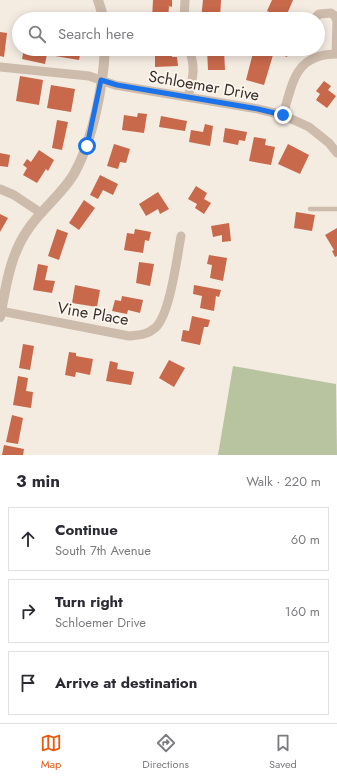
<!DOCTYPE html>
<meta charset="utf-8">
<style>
body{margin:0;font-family:Jost,sans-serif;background:#f2f2f3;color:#2b2b33}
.stop{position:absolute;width:12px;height:12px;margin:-9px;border:3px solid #1a73e8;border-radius:50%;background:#fff}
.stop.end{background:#1a73e8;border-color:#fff;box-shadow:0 1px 4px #0008}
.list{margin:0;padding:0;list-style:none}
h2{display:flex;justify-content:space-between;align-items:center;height:52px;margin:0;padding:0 16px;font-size:17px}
h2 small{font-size:13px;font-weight:400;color:#7c7c81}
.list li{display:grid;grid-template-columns:26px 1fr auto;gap:12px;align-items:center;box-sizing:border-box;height:64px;margin:0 8px 8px;padding:0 8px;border:1px solid #e1e1e2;border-radius:0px}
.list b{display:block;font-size:15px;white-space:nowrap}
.list p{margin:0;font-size:13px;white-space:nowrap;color:#7c7c81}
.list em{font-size:13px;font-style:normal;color:#7c7c81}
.icon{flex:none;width:22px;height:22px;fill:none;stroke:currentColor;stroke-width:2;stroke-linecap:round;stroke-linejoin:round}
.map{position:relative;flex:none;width:337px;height:455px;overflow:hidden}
.search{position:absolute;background:#fff;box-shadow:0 2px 10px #0003;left:12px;right:12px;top:12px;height:44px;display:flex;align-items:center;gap:10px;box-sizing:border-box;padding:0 14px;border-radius:22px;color:#7c7c81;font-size:15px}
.sheet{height:268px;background:#fff}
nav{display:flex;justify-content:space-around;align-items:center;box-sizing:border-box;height:56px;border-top:1px solid #e1e1e2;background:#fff;font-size:11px;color:#7c7c81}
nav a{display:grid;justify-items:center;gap:2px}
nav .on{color:#ea580c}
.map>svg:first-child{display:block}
.green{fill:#b8c4a0}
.building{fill:#c8694b}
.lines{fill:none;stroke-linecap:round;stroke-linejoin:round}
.service{stroke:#cdbbac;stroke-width:4.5}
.minor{stroke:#cdbbac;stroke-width:9}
.tertiary{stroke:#cdbbac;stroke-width:10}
.route{stroke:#1a73e8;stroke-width:5}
.labels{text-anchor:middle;stroke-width:4;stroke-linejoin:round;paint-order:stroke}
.street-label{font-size:16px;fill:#3b302b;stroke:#fbf5ee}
</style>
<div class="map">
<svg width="337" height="455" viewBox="0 0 337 455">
<rect width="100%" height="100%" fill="#f4ebe1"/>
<!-- green -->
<path class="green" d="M233 366 336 384 337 455H218Z"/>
<!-- building -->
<path class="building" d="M153 0H172V7L169 6 168 19H152Z
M203 0H221L220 19H201Z
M272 0H293L285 19 267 11Z
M0 32 7 33 4 57 0 56Z
M24 49H48L45 64 22 59Z
M56 49H81L79 60 55 56Z
M155 49H171L172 57H177L178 66 155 67Z
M207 49H224L225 70H208Z
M254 49 273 55 264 85 246 80Z
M266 49H291L287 57Z
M20 76 43 80 39 105 16 101Z
M324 81 331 86 328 90 336 96 327 108 316 100 320 94 316 91Z
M51 85 75 89 71 112 47 108Z
M138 113 147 114 144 133 122 130 124 115 137 117Z
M161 116 187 121 185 131 159 127Z
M57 120 68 122 62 150 52 148Z
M205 124 213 126 210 146 189 142 191 130 203 132Z
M225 128 247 132 245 141 239 140 238 145 223 142Z
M254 137 266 139 265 145 275 147 271 165 249 161Z
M114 144 130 149 126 163 120 162 118 169 107 166Z
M288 144 309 155 300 174 278 164Z
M39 150 54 160 48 171 46 169 37 183 23 175 27 168 23 165 27 159 31 162Z
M0 153 10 155 8 167 0 166Z
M100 175 118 184 113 195 103 190 98 199 90 195Z
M196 186 207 193 204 199 211 203 204 214 195 208 197 204 188 199Z
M158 192 169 209 160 214 158 209 146 216 139 204Z
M84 200 95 208 79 230 69 223Z
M296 212 315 215 312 231 294 228Z
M0 214 8 218 0 232Z
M229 223 231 241 222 242V235L213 237 211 226Z
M337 228V256L335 257 332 251 334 250 325 235Z
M57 229 68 233 59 260 48 256Z
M135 229 151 232 149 241 145 240 143 253 124 250 127 233 134 234Z
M209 255 227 258 223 281 210 278 212 265 207 264Z
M139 262 154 264 150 286 136 283Z
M38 264 48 266 45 280 55 281 52 293 33 290Z
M75 285 100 290 97 307 72 303Z
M194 285 221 290 219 297 216 296 214 311 200 308 202 296 193 294Z
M122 296 143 300 140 313 128 310 127 314 112 311 115 300 121 301Z
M192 316 210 320 208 327H204L200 345 181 341 183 330 189 331Z
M23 344 34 346 30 370 19 368Z
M69 352 76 353V356L93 359 90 375 76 372 75 377 65 375Z
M169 360 185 368 174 387 159 378Z
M110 361 118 363 117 369 134 372 131 385 106 381Z
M18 376 28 378 26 391 33 392 31 408 13 405Z
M12 415 23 418 18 444 6 442Z
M4 445 24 449 23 455H2Z"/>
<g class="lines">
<!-- service -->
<path class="service" d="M310 209H337"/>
<!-- minor -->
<path class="minor" d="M184 19 185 0
M314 19 319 14 331 13 335 16 337 21 336 54
M0 67 89 76 115 85 258 109 283 115 309 127 329 143 337 153
M188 97C193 78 196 68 189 49
M283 115C293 82 295 54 337 54
M0 189 14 195 41 213
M0 311 129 336C139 335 147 335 155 328 170 315 177 257 181 236"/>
<!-- tertiary -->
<path class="tertiary" d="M98 0 104 19
M0 317C6 286 10 254 29 228 41 210 66 190 75 172 93 139 103 86 105 49"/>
</g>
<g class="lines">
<!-- route -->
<path class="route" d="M87 146 101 80 117 85 258 109 283 115"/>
</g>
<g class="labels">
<!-- street labels -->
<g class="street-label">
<text transform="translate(204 85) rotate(10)" y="6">Schloemer Drive</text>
<text transform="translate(93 313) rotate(10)" y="6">Vine Place</text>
</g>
</g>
</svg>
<div class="stop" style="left:87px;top:146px"></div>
<div class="stop end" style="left:283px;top:115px"></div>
<div class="search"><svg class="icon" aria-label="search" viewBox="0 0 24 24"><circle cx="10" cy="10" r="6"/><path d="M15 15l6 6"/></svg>Search here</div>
</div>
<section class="sheet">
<h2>3 min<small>Walk · 220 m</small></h2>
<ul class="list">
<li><svg class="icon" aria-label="ahead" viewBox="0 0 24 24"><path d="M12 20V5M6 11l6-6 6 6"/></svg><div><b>Continue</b><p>South 7th Avenue</p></div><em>60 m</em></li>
<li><svg class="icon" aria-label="right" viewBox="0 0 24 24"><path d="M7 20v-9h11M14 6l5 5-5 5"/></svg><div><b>Turn right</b><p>Schloemer Drive</p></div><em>160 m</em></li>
<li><svg class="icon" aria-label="arrive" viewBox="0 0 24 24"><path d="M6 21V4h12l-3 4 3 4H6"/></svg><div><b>Arrive at destination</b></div></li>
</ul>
</section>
<nav>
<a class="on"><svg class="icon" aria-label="map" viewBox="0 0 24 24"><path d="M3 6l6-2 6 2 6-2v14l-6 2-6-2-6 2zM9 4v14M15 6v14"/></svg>Map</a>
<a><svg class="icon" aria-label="directions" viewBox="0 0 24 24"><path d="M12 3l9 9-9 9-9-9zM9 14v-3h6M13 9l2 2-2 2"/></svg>Directions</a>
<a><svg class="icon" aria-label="saved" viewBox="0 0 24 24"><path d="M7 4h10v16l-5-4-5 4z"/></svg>Saved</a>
</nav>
